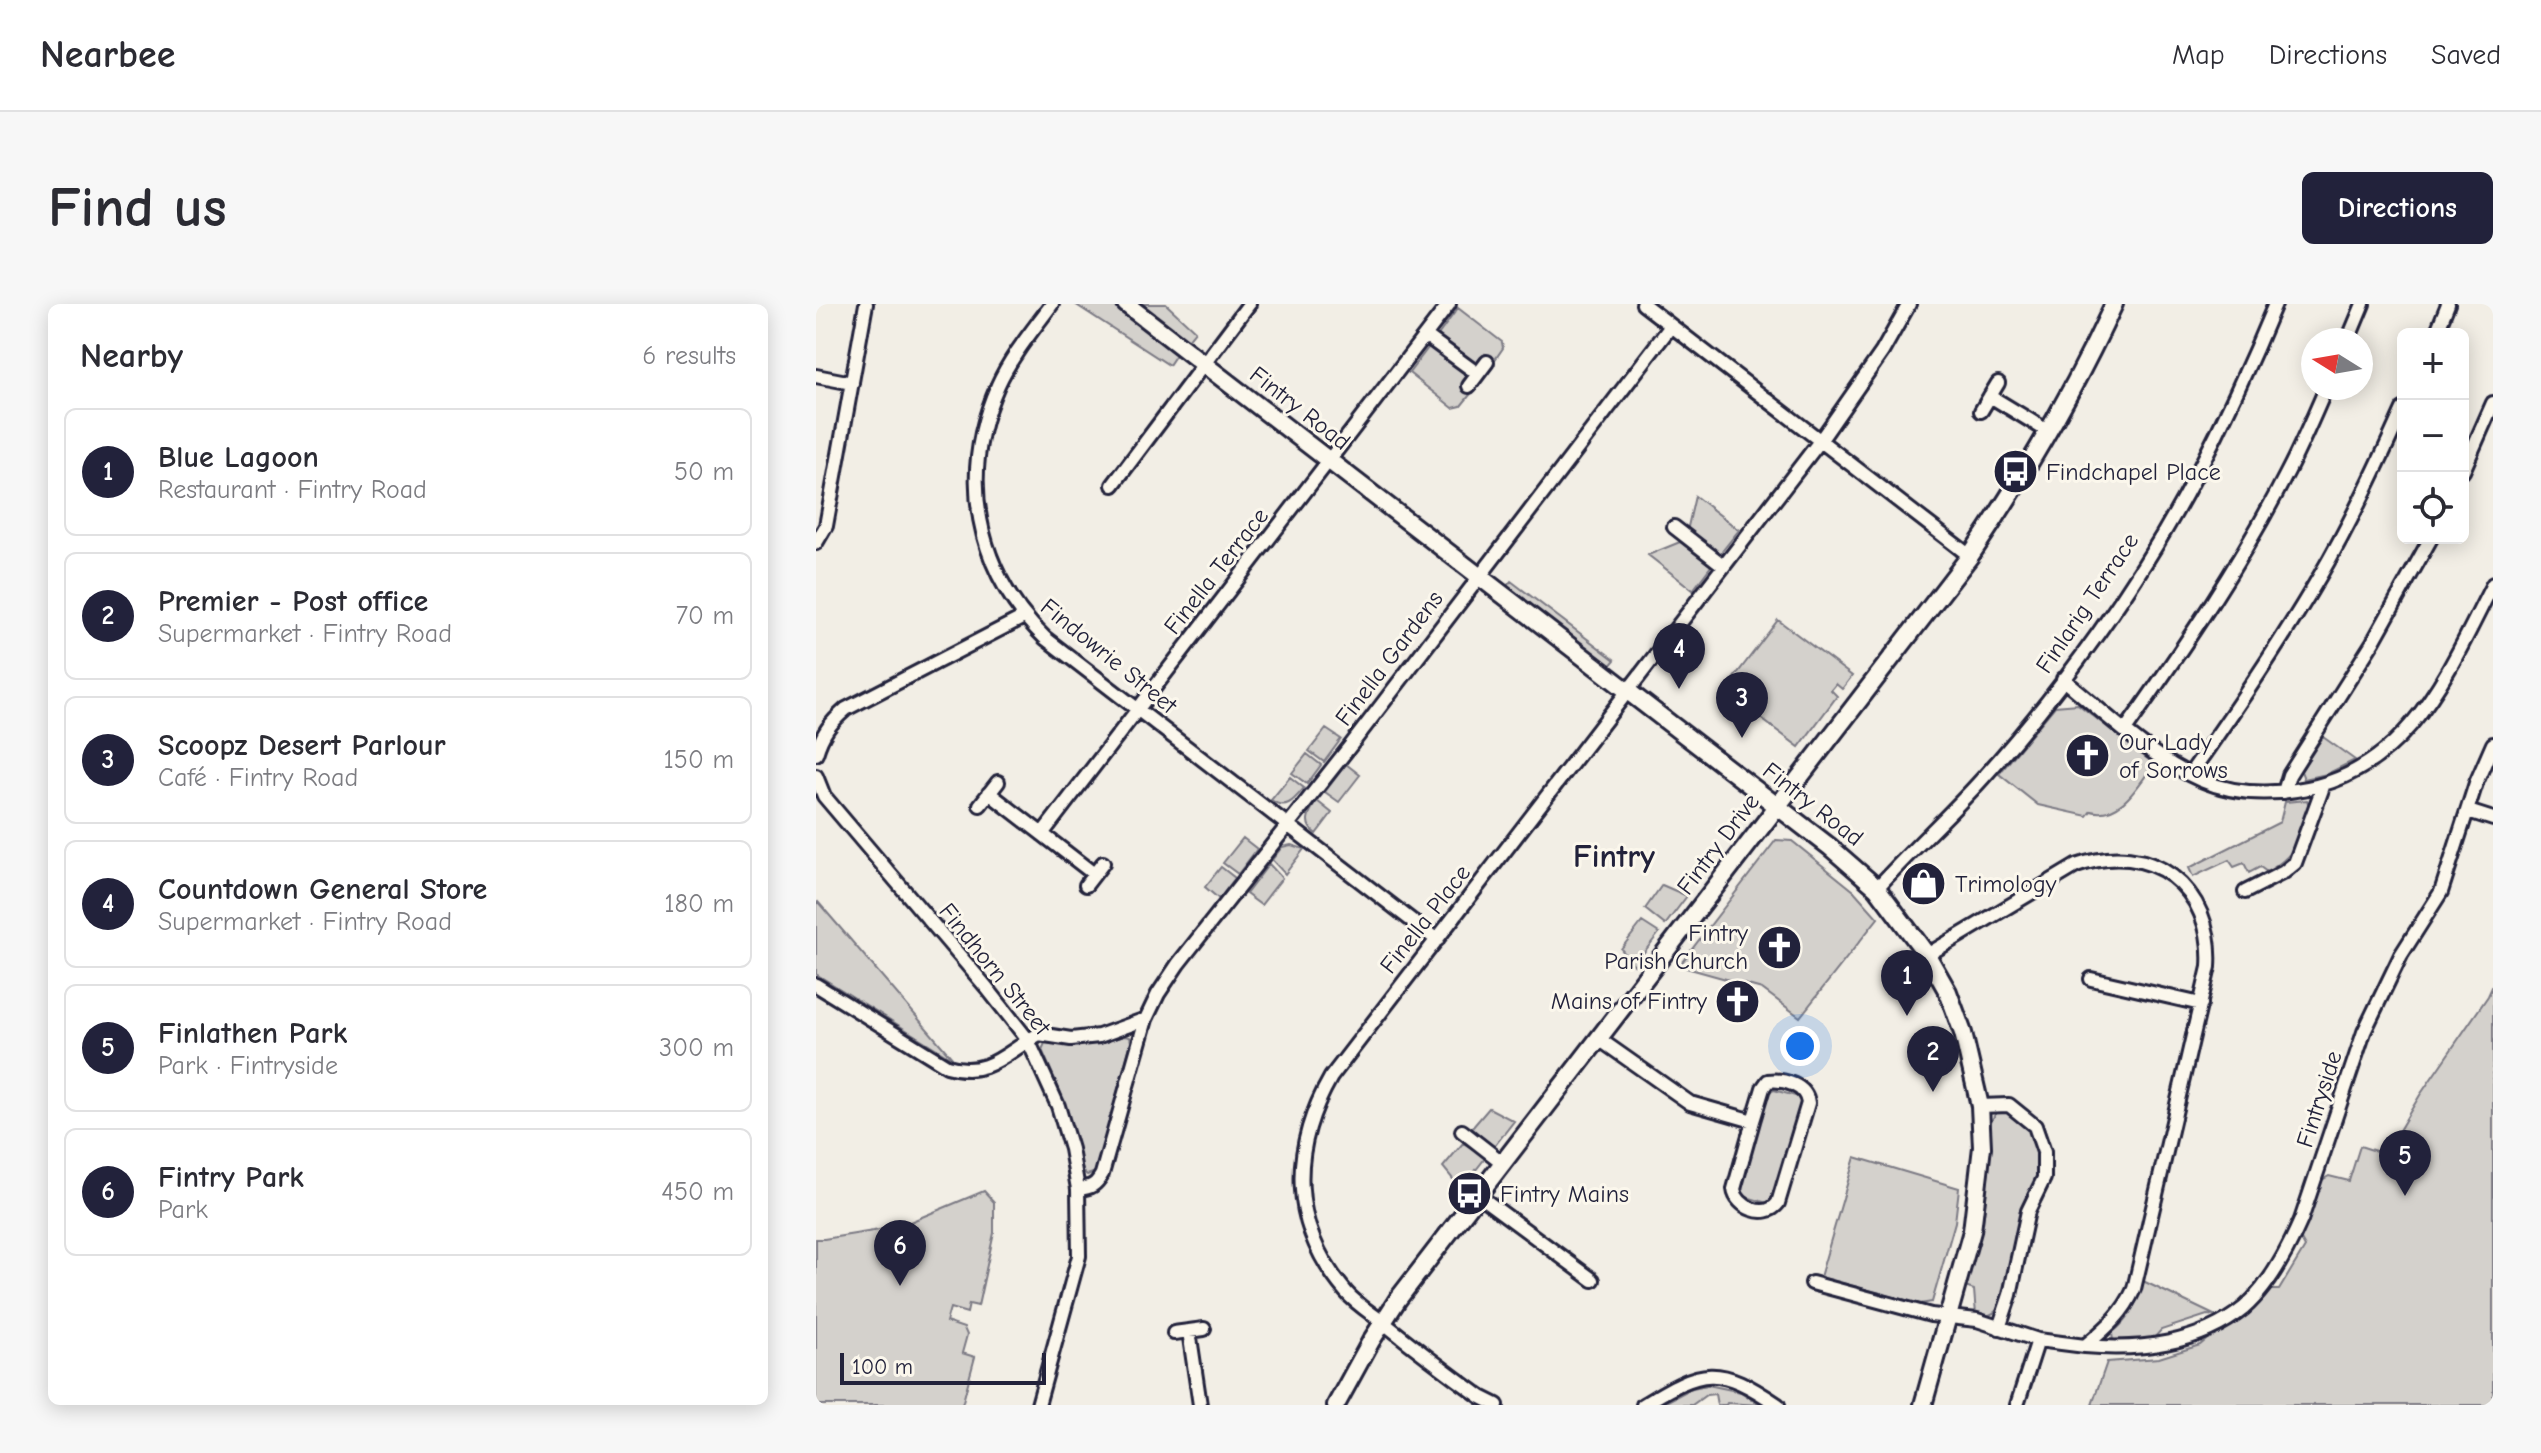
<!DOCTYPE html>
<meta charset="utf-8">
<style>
body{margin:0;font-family:"Comic Neue",sans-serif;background:#f7f7f7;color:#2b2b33}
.controls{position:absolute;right:24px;top:24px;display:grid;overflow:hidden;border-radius:12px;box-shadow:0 4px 20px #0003}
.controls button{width:72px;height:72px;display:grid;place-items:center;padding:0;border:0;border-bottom:2px solid #e1e1e2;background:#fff;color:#2b2b33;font:40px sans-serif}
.compass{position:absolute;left:1485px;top:24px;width:72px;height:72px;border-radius:50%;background:#fff;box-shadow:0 4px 20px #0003;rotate:281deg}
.scale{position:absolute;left:24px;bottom:20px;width:206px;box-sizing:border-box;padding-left:8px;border:4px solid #22223b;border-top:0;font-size:22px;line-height:28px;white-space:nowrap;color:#22223b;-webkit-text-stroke:6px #fbf7ec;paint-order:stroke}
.you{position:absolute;left:984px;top:742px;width:28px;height:28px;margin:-20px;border:6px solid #fff;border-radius:50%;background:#1a73e8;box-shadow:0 0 0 12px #1a73e833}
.badge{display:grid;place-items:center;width:52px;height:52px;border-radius:50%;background:#22223b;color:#fff;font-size:26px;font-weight:700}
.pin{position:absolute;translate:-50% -66px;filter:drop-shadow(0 2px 4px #0008)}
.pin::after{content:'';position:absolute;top:42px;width:28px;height:24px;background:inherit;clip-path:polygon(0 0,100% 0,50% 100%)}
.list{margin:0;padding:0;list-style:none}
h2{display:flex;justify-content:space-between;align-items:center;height:104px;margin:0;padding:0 32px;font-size:34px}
h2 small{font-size:26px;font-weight:400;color:#7c7c81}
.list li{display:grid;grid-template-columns:52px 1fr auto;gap:24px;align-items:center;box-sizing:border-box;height:128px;margin:0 16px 16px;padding:0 16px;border:2px solid #e1e1e2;border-radius:12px}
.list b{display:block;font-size:30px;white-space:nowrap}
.list p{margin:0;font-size:26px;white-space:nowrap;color:#7c7c81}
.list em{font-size:26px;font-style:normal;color:#7c7c81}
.icon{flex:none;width:44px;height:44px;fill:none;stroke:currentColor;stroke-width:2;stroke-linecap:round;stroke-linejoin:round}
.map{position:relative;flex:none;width:1677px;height:1101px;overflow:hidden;border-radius:12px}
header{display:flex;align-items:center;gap:48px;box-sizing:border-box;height:112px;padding:0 40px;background:#fff;border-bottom:2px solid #e1e1e2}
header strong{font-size:38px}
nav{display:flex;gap:44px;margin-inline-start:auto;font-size:28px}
.intro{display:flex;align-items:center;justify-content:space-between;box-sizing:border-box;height:192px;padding:0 48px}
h1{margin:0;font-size:56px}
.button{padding:20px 36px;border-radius:12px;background:#22223b;color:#fff;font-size:28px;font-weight:700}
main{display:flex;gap:48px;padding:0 48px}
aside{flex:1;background:#fff;border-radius:12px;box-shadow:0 4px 20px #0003}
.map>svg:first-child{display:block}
.green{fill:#d4d1cc;stroke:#7b7a84;stroke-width:2}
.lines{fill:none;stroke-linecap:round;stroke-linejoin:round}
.street-casing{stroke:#22223b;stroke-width:18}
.secondary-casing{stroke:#22223b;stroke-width:22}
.street{stroke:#fbf7ec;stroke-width:12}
.secondary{stroke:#fbf7ec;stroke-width:16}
.labels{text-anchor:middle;stroke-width:6;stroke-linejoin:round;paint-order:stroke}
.street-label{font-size:24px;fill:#22223b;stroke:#fbf7ec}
.poi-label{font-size:24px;fill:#22223b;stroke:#fbf7ec;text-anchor:start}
.district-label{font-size:32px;font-weight:bold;fill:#22223b;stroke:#fbf7ec}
</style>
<header>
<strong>Nearbee</strong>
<nav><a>Map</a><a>Directions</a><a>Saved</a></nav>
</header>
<div class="intro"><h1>Find us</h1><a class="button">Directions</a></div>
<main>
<aside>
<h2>Nearby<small>6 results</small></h2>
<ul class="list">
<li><span class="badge">1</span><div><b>Blue Lagoon</b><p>Restaurant · Fintry Road</p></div><em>50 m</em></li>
<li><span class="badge">2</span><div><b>Premier - Post office</b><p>Supermarket · Fintry Road</p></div><em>70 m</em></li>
<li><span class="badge">3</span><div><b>Scoopz Desert Parlour</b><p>Café · Fintry Road</p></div><em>150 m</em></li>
<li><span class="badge">4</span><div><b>Countdown General Store</b><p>Supermarket · Fintry Road</p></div><em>180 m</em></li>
<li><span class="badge">5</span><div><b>Finlathen Park</b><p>Park · Fintryside</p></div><em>300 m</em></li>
<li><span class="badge">6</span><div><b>Fintry Park</b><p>Park</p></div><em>450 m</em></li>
</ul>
</aside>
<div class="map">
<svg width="1677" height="1101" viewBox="0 0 1677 1101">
<rect width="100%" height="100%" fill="#f2eee5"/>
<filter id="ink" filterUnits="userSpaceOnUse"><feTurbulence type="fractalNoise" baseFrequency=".0125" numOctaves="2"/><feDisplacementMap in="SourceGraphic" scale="16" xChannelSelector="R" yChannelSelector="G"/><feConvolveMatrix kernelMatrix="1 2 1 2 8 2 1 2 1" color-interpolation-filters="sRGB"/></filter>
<g filter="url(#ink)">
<!-- green -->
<path class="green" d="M259 0H297L361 49 353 61Z
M323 0H350L379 27 371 37Z
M642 4 686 38 687 44 678 57 669 50 662 60 651 58 620 34Z
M615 40 647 64 651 71 648 79 658 86 645 102 637 104 593 69Z
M879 192 923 226 903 251 871 227Z
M864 238 895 262 877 286 832 251Z
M695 277 799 356 793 363 690 283Z
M962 316 1036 372 1026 385 1020 380 1015 386 1021 392 983 443 908 387Z
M1262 400 1338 460C1323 480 1305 515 1275 507L1271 512 1222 501 1183 470 1239 402Z
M510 425 525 435 508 458 493 447Z
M1507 433 1539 456 1511 470 1488 475 1485 467Z
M491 450 505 461 491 480 476 469Z
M530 460 544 471 523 498 509 488Z
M474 473 488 484C478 496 470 507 455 496Z
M1491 496 1494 505C1483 537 1481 550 1451 568L1444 563 1433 569 1428 559 1418 563 1413 556 1377 573 1373 564 1464 518 1469 498Z
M501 497 516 509 500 530C486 520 493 508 501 497Z
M427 534 441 545 422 570 407 559Z
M960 536 976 537 1038 587 1062 614 984 713 946 685 863 662Z
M475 541 488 545 469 570 456 556 466 543Z
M453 560 466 574 445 601 430 590Z
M405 563 419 574 403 595 389 583Z
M846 581 871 592 849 621 829 605Z
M2 598 137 755 0 670V600Z
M826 618 843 629 818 661 805 645Z
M1677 681V1101H1276L1291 1058 1343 1054 1384 1041 1451 986H1463L1489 943 1484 934 1506 876 1513 872 1533 877 1544 842 1569 850 1604 791 1672 692Z
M308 732 314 733 315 738 280 868 271 871 265 865 245 789 226 746 229 739C257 742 281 741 308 732Z
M958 786 983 793 986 800 957 897 951 899 927 892 923 885 950 790Z
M673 804 698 817 677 844 656 824Z
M1181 807H1193L1215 825 1224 848 1223 874 1205 909 1185 1002C1177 1011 1172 1013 1160 1011L1158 986 1149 983 1167 918 1174 857 1173 821Z
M647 839 670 853 645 885 627 863Z
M1039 853 1143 884 1139 918 1116 998 1104 1000 1004 973Z
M168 887 178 898V929L162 1002 153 1000 151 1009 134 1004 130 1018 148 1024 151 1031 146 1049 159 1053 146 1101H0V935H8L82 923Z
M1327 977 1400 1012 1391 1011 1345 1026 1339 1033 1328 1037H1297L1296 1029C1313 1016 1322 998 1327 977Z
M892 1081 925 1088 944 1101 911 1099 910 1101H901L899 1090 890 1091 876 1101H844L876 1084Z"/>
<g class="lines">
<defs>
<path id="street" d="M236 0C217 26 195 52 182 81 142 171 159 266 229 334L621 636
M827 0 1154 252
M1620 30 1632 0
M609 31 662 70
M1532 36 1547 0
M0 72 36 79
M653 82 671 58
M1174 92 1233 128
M1165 107 1182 79
M1647 167 1677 99
M297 181 433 0
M858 223 908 262
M0 239 10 222 50 0
M1247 375C1290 410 1334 454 1385 476 1415 489 1448 491 1480 486 1591 471 1632 368 1677 280
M1310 425C1368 343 1426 258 1472 167 1486 140 1498 112 1510 84
M0 450C6 430 14 419 30 405L208 313
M1374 470C1420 405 1465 339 1505 270 1536 217 1562 161 1587 105
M0 472 8 492 171 684 212 736 242 802 255 845 262 885 263 952 222 1101
M1468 488 1473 471 1557 338 1615 234
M173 489 278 570
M164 501 182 478
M1652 507 1677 515
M226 530 633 0
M270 581 287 559
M1061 584C1095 546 1133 512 1167 474 1245 387 1326 275 1380 171 1409 115 1435 58 1459 0
M1429 588 1468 568 1479 559 1508 480
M1275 675 1385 700
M0 681 131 762C172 774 189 749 223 730L255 735 283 732 330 715
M783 735 874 799 937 817 947 784 952 777C968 775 990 781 992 799L962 899C949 916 920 903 918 885L937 817
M1164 802 1193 801 1219 822 1228 848V874L1212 907 1194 991 1183 1024
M646 827 687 859
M262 885C275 884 280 881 286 870L330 715 342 690 362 660 535 441 855 22
M662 891 777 976
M996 979 1115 1011 1161 1016 1222 1036 1269 1042C1290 1024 1307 1010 1318 985L1393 663C1398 583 1335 535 1260 562L1111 651
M373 1027 384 1101
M358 1029 388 1025
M1269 1042C1323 1047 1384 1040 1428 1004 1453 982 1472 946 1485 916L1548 728 1585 651 1625 588 1660 479 1677 440
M681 1101 665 1093C632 1069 599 1044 568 1019 555 1009 540 1000 530 988 474 922 473 846 515 773L1004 137 1066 48 1093 0
M827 1101C887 1064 902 1060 962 1101
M1201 1101 1222 1036"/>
<path id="secondary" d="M310 0 1014 543 1061 584 1111 651 1132 688 1147 729 1164 802 1166 843 1156 927 1107 1101
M520 1101 555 1037 582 995 1154 252C1209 171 1257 89 1298 0"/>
</defs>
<!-- street casing -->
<use href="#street" class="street-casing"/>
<!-- secondary casing -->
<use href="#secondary" class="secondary-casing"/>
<!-- street -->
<use href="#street" class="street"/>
<!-- secondary -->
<use href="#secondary" class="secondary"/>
</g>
</g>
<!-- icons -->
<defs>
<symbol id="bus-disc" viewBox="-11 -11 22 22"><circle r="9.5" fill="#22223b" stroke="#fbf7ec"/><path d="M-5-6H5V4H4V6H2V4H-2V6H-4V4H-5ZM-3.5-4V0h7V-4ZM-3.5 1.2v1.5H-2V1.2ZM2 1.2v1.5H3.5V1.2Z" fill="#fff"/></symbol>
<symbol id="church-disc" viewBox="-11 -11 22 22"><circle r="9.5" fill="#22223b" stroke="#fbf7ec"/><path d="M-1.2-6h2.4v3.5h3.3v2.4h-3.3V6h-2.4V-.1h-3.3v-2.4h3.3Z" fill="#fff"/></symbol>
<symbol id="shop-disc" viewBox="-11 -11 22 22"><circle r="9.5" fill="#22223b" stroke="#fbf7ec"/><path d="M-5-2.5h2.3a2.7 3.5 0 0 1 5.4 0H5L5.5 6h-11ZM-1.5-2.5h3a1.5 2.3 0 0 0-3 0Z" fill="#fff"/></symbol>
</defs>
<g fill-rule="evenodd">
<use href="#bus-disc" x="1174" y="142" width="51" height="51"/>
<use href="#church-disc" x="1246" y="426" width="51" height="51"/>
<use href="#shop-disc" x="1082" y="554" width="51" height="51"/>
<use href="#church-disc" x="938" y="618" width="51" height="51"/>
<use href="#church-disc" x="896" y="672" width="51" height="51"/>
<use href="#bus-disc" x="628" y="864" width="51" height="51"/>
</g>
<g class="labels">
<!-- street labels -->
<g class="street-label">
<text transform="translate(484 104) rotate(38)" y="8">Fintry Road</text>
<text transform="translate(400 267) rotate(-52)" y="8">Finella Terrace</text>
<text transform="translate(1271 299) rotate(-56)" y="8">Finlarig Terrace</text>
<text transform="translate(293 352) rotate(39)" y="8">Findowrie Street</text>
<text transform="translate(573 354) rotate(-53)" y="8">Finella Gardens</text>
<text transform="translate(997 500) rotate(38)" y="8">Fintry Road</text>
<text transform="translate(902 540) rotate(-53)" y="8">Fintry Drive</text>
<text transform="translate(609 615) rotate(-52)" y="8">Finella Place</text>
<text transform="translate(179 665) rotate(51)" y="8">Findhorn Street</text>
<text transform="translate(1503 795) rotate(-72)" y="8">Fintryside</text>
</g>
<!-- poi labels -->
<g class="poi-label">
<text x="1230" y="176">Findchapel Place</text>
<text x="1303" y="446">Our Lady<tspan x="1303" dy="28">of Sorrows</tspan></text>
<text x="1139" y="588">Trimology</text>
<text x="932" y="637" text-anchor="end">Fintry<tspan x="932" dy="28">Parish Church</tspan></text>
<text x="891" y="705" text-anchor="end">Mains of Fintry</text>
<text x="684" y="898">Fintry Mains</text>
</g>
<!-- district labels -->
<g class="district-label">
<text x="798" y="563">Fintry</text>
</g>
</g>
</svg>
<div class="controls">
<button>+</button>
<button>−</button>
<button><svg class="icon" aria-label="locate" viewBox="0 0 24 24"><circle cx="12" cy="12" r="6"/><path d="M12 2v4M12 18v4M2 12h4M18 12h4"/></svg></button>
</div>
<svg class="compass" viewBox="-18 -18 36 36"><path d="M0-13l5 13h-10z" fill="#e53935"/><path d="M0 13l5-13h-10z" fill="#7c7c81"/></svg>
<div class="scale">100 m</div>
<div class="you"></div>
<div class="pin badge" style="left:1091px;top:712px">1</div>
<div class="pin badge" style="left:1117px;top:788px">2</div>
<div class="pin badge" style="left:926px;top:434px">3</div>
<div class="pin badge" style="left:863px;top:385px">4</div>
<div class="pin badge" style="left:1589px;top:892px">5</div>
<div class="pin badge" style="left:84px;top:982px">6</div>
</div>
</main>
